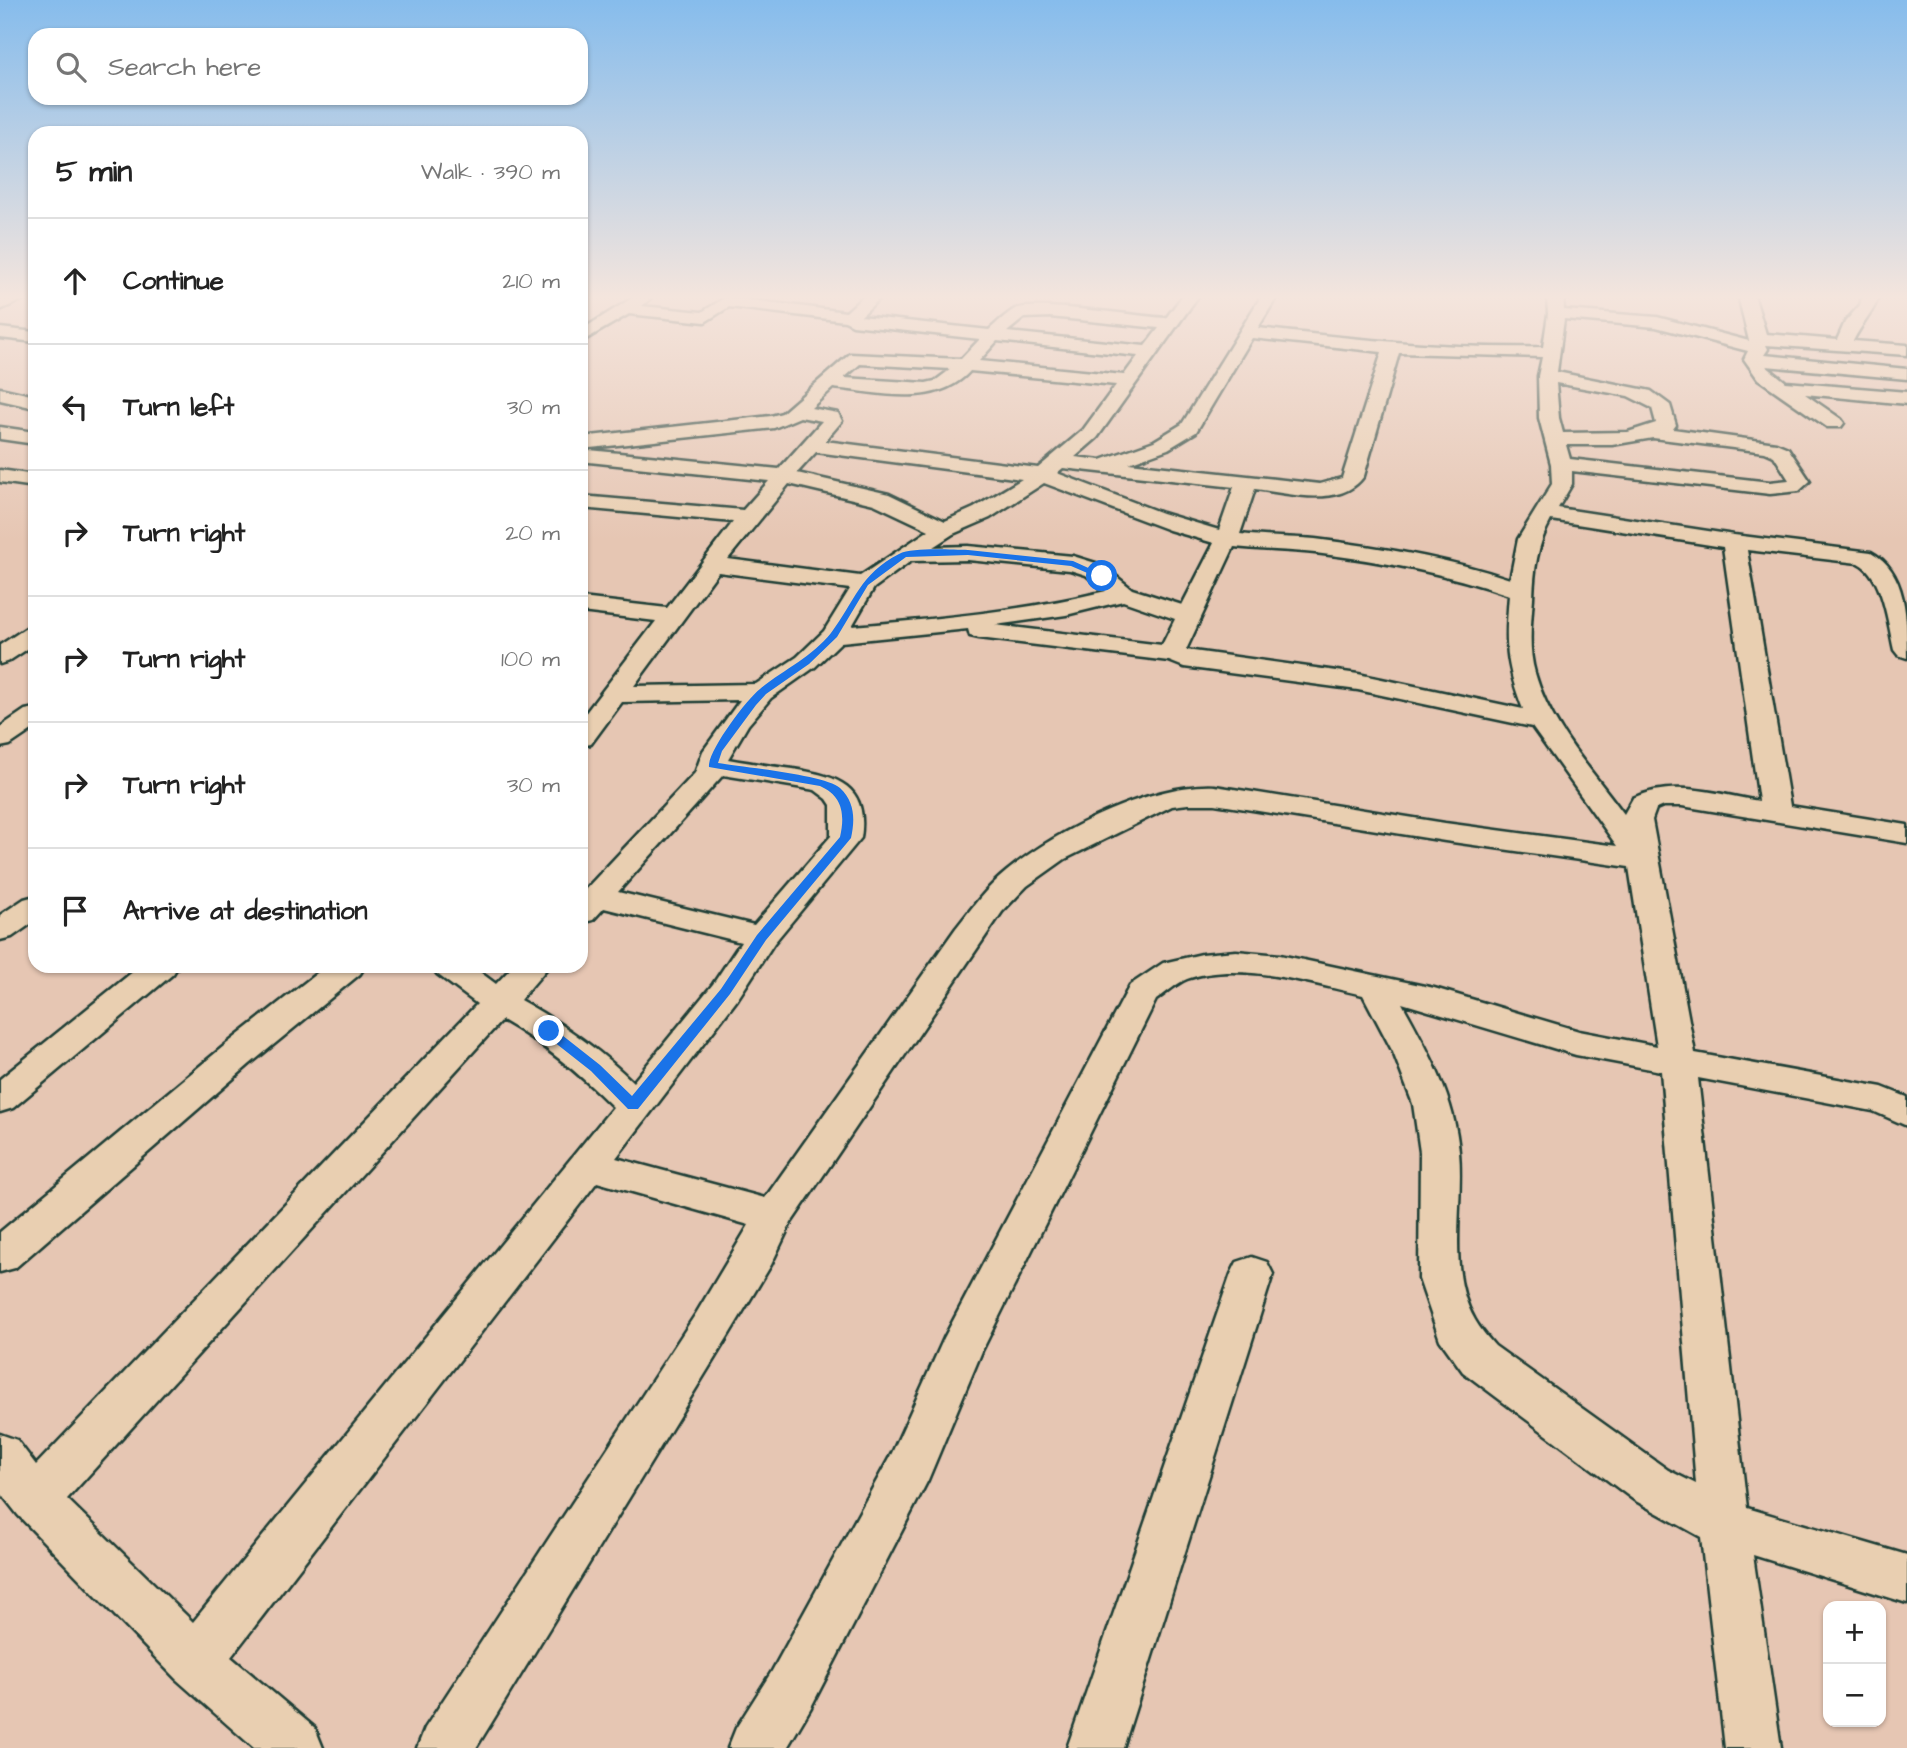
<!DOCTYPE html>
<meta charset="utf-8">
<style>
body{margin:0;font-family:"Architects Daughter",sans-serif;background:#f2f2f2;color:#222}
.controls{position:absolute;right:21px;bottom:21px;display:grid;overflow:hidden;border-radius:14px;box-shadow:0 2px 5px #0004}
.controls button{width:63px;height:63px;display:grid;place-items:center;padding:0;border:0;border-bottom:2px solid #e0e0e0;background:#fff;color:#222;font:35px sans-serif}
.stop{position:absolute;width:21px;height:21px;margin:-16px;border:5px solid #1a73e8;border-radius:50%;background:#fff}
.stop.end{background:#1a73e8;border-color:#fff;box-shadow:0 2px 7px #0008}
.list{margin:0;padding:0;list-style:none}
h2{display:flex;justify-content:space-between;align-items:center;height:91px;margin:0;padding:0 28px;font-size:30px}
h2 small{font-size:23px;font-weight:400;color:#767676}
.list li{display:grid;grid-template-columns:46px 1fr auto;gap:21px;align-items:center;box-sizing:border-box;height:126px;padding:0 28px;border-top:2px solid #e0e0e0}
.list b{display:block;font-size:26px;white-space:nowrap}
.list em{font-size:23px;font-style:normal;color:#767676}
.icon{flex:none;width:38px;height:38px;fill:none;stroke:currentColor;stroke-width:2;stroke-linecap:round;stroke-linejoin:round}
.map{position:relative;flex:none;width:1907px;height:1748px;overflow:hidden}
.search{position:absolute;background:#fff;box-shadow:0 2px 5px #0004;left:28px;top:28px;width:560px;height:77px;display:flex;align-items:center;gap:18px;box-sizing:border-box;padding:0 24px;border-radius:21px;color:#767676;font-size:26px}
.panel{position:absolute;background:#fff;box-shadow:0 2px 5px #0004;left:28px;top:126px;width:560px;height:847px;border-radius:21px}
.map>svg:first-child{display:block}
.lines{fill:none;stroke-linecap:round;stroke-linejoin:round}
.minor-casing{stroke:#1f3d34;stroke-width:5}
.minor{fill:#e9cfb1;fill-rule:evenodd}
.route{fill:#1a73e8}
</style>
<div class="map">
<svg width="1907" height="1748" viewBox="0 0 1907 1748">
<rect width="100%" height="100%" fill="#e6c6b3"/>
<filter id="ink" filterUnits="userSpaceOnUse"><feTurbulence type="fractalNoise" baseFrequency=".0143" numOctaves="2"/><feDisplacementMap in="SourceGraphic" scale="14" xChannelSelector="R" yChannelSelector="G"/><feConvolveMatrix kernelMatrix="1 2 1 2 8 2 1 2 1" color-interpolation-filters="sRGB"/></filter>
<g filter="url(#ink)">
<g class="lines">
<defs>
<path id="minor" d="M10 295H33L0 310V299Z
M637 295 648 296 650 299 642 306 702 312 726 297 846 312 865 295H883L861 316 989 330C997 323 1006 314 1015 309 1034 301 1139 316 1166 318L1183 295H1199L1097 438 1075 457 1101 460 1154 441 1182 424 1262 295H1278L1258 328C1353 339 1447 349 1543 347L1548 314 1547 295H1563L1564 310 1657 317 1749 341 1738 295H1754L1766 334 1837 340 1845 322 1860 305 1863 295H1879C1874 313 1861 324 1853 341L1907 345V355L1766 345 1768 349 1764 355 1907 369V379L1766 366 1786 382 1907 392V404L1805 394 1841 419 1844 423 1841 427H1827L1758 379 1744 359 1748 351 1656 327 1564 319 1557 372 1651 391 1670 405 1676 425 1673 429 1776 443 1788 448 1810 481 1799 491 1770 494 1572 471V484L1558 508 1734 535 1871 552C1907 571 1907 619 1907 658L1898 655 1894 650C1888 624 1883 575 1858 563L1747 550 1790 806 1907 825V843L1682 806H1663L1656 809 1652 820 1695 1053 1882 1087 1907 1097V1126L1873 1111 1698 1078 1747 1508 1907 1555V1603L1753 1555 1781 1748H1725L1701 1537 1634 1500 1463 1372 1440 1340 1419 1279 1420 1152 1413 1104 1393 1052 1363 995C1312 984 1238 960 1187 979 1177 983 1166 993 1156 1000L982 1351 928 1480 810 1709 787 1748H728L736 1728 772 1671 892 1453 944 1338 1130 985 1163 963 1202 954 1236 951 1280 955 1434 988 1579 1031 1657 1046 1629 867 1445 841 1215 804H1188L1172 806 1065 859 1027 886 1002 912 791 1223 771 1265 727 1338 476 1748H417L425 1728 697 1312 749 1225 597 1182 231 1657 315 1728 323 1748H254L176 1679 18 1515 0 1492V1434L17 1440 36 1465 477 1004 437 974 432 966H472L496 984 513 966H549L520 1000C562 1023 599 1049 633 1082L713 984 741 942 604 908 593 920 581 923V894L695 773 703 751 740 700 622 702 591 744 581 746V719L656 621 581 612V598L667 608 733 522 581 508V496L743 510 769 481 589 462 582 460 581 453 589 450 779 469 822 421 800 417 774 428 581 449V437L771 416 782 413 850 354 961 359 980 339 853 325 845 321 729 307 705 322 629 314 581 342V330ZM1050 317 1159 328 1145 346 1007 332 1024 318ZM1252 338 1382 352 1342 478 1320 484 1129 463 1168 449 1196 432ZM997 341 1138 356 1124 375 979 361ZM1399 353 1542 357 1538 376 1539 418 1551 464 1552 484 1518 539 1510 579C1447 558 1381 547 1315 539 1290 537 1265 537 1240 534L1255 489C1288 493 1341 509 1364 476ZM860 364 951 369 935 381 926 383 844 378ZM970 371 1116 385 1083 430 1038 468 825 441 842 421 838 413 811 408 833 388C878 392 936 409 970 371ZM1556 383 1628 396 1652 408 1656 423 1628 432 1563 433 1559 418ZM1653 438 1765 452 1774 456 1789 480 1770 482 1570 459 1566 445H1612ZM816 452 1022 479 974 508 945 521 889 494 797 473ZM1063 468 1234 487 1219 530 1162 513 1057 473ZM1044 483 1169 530 1214 543 1182 605 1132 589 1102 565 1073 556 968 546 933 547 953 534 990 518ZM789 484 874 504 929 530 860 576 728 559ZM1551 520 1723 547 1759 801C1717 794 1673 779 1633 798L1624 814C1592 770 1550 727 1535 673 1528 649 1531 623 1533 598 1534 570 1537 545 1551 520ZM1234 547C1261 550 1288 550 1315 553 1381 561 1446 573 1509 595 1505 644 1505 662 1523 709L1358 674 1186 650ZM968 560 1070 570 1086 575 1106 591C1023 611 937 619 852 626L874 588 911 561ZM718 572 850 589 824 631 797 657 756 684 634 686ZM1123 601 1175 619 1162 645 995 625 1066 615ZM968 629 970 636 979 638 1169 661 1184 667 1358 690 1532 727 1617 846 1445 823 1215 786C1151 783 1055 831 1006 872 986 888 972 908 956 928L765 1198 616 1158 737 1000 774 943 861 838C869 785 837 776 793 769 771 766 750 763 728 759L748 725 771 698 815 667 841 642ZM723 775 815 790 827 799 831 805V836L754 925 618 892ZM1402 1003 1576 1055 1661 1071 1696 1484 1668 1470 1495 1346C1488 1338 1480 1329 1475 1320 1446 1271 1464 1206 1459 1152 1455 1098 1428 1050 1402 1003ZM502 1020C544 1044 579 1073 613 1107L193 1622 67 1499Z
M0 328 35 332V342L0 338Z
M0 388 35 396V408L0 400Z
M0 427 35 432V444L0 439Z
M0 470 35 475V487L0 482Z
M35 626V644L9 661 0 664V645L26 628Z
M35 708V728L10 745 0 747V727L25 710Z
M35 896V921L12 937 0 940V915L24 899Z
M140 966H178L173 974 13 1108 0 1112V1079Z
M326 966H365L360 974 250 1064 15 1268 0 1272V1232L224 1046Z
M1252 1257 1267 1262 1273 1274 1123 1748H1067L1231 1274 1237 1262Z"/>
</defs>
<!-- minor casing -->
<use href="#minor" class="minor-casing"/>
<!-- minor -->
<use href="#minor" class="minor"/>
</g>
</g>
<!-- sky -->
<linearGradient id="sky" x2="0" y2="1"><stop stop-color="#86bcec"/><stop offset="0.55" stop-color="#f4e5dd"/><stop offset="1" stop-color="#f4e5dd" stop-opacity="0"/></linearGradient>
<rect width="1907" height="540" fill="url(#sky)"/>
<!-- route -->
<path class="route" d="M968 550 1073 561 1106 576 1099 578 1071 566 968 555 906 557 868 585 837 637 809 664 766 694 756 705 722 751 718 763C742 767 826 775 840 788 855 802 855 820 851 838L766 940 730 994 638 1109H628L591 1071 544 1034V1028H553L600 1065 632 1096 721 989 757 935 840 837C845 815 843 796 820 786L709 767C707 752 746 700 760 689 783 670 812 657 831 633 855 601 860 574 899 554 913 547 952 550 968 550Z"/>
</svg>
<div class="controls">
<button>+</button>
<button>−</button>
</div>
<div class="stop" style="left:1102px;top:576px"></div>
<div class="stop end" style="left:549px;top:1031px"></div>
<div class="search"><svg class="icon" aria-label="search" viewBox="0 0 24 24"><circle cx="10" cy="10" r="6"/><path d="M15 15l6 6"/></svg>Search here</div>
<section class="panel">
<h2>5 min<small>Walk · 390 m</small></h2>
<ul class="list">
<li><svg class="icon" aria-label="ahead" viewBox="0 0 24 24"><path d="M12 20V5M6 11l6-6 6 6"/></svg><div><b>Continue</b></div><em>210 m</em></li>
<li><svg class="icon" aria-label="left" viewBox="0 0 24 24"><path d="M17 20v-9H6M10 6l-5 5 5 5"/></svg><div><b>Turn left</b></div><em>30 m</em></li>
<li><svg class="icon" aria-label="right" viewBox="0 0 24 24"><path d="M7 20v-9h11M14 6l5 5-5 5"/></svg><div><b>Turn right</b></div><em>20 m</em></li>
<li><svg class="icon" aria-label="right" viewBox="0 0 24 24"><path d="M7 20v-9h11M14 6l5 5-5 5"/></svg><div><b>Turn right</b></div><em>100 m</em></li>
<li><svg class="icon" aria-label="right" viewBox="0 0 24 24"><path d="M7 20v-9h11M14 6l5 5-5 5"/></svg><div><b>Turn right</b></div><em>30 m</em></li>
<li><svg class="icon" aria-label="arrive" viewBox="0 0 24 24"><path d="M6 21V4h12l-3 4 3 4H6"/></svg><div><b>Arrive at destination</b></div></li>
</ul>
</section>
</div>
